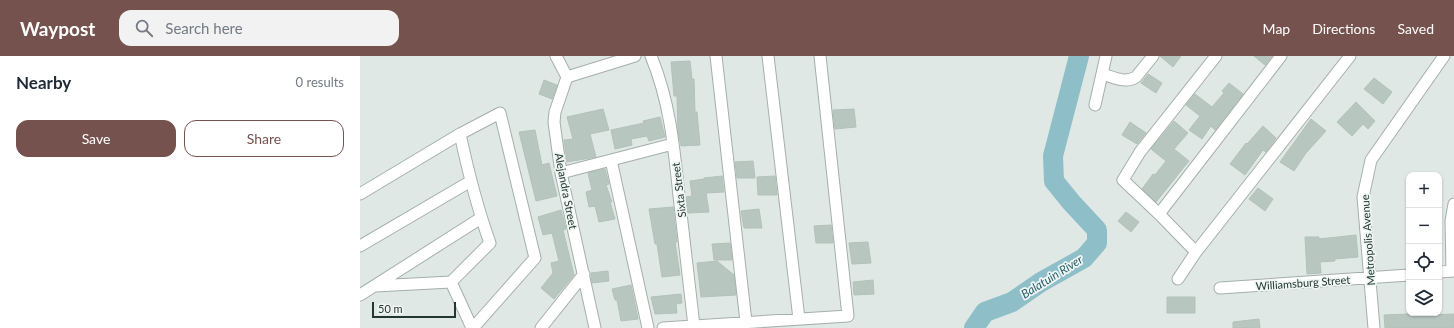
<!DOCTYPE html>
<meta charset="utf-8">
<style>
body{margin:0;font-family:Lato,sans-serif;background:#f2f2f3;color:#1f2937}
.controls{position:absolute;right:12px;bottom:12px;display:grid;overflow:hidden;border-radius:8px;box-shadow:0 1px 3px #0004}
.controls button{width:36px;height:36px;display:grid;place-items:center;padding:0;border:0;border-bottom:1px solid #e0e1e3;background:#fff;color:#1f2937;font:20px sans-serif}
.scale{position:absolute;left:12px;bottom:10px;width:84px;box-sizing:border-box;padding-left:4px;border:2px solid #233631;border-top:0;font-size:11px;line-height:14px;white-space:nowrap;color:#233631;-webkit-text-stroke:3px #eff6f3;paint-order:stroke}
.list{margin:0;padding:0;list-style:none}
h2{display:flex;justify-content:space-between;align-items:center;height:52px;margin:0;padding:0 16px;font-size:17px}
h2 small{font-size:13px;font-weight:400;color:#747a83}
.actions{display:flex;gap:8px;padding:12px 16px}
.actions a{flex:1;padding:9px 0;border:1px solid #75524d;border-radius:12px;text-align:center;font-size:14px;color:#75524d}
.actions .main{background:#75524d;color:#fff}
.icon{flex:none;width:22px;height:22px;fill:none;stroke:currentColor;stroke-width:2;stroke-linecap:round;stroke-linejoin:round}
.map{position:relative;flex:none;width:1094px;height:272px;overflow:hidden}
header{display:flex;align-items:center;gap:24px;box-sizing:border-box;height:56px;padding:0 20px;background:#75524d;color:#fff}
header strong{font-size:19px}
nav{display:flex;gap:22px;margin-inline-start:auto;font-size:14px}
.search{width:280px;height:36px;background:#f2f2f3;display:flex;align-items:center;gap:10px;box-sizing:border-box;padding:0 14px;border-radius:12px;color:#747a83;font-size:15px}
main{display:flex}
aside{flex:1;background:#fff}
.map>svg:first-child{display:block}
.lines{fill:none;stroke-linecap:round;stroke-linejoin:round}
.river{stroke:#8ebec7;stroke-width:20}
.building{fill:#b8c6c0;stroke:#b3c1bb}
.minor-casing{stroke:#a4afab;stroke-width:13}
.minor{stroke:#fff;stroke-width:11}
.labels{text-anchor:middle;stroke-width:3.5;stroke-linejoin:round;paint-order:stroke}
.street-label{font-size:11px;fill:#233631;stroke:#eff6f3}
.water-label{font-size:12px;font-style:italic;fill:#255e6a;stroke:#eff6f3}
</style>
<header>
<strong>Waypost</strong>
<div class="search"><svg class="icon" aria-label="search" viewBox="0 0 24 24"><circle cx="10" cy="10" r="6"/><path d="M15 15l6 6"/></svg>Search here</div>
<nav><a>Map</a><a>Directions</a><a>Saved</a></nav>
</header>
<main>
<aside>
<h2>Nearby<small>0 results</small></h2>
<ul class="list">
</ul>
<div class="actions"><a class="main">Save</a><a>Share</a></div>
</aside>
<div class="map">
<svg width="1094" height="272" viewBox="0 0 1094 272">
<rect width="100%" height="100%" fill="#e0e8e5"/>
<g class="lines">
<!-- river -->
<path class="river" d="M614 272 625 256 652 246 681 226 724 202 737 187V174L711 146 694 125 693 100 719 0"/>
</g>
<!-- building -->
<path class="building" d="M800 0H821L813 11Z
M894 0H912L905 9Z
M330 5 332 23H334L335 56H337L340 89 321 90 318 75 317 40H314L311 6Z
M788 18 802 27 796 37 781 27Z
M1014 22 1032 36 1023 48 1004 33Z
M184 24 197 29 192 43 179 38Z
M869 27 883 38 855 74 851 70 842 83 829 74 840 60 826 49 835 38 852 51 864 37 862 35Z
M996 46 1015 65 1008 73 1003 68 992 80 977 66Z
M243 53 249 74 230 78 236 101 207 106 204 84 213 83 207 61Z
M494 53 496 71 475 73 473 54Z
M300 61 305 81 289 85 287 80 271 83 272 89 255 93 251 74 284 67 283 65Z
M951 63 966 75 946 97 934 115 920 106Z
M814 65 828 77 814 93 829 105 796 146 782 133 793 118 795 119 806 105 791 93Z
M770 66 786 77 777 88 762 79Z
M903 70 916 82 906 96 903 94 885 119 870 108 886 87 887 88Z
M175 74 182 109 189 107 197 140 176 145 159 76Z
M393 105 395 122H377L375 106Z
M245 113 249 128 246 129 252 146H250L255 163 239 166 235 150 229 151 226 136 232 134 228 117Z
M362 120 364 136 346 137 349 156 328 157 326 141 332 140 330 125 344 123V122Z
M415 120 417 139H398L397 121Z
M898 132 913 143 905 155 889 143Z
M313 151 317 186H315L320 219 302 221 297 188H295L289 153Z
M399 153 402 172H384L381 155Z
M201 154 206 173 203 174 214 219 194 243 181 232 193 217 191 207 199 205 192 177 183 179 178 161Z
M766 156 779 166 771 176 758 165Z
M471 169 473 187H456L454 170Z
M996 179 998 201 975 203V205L960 206 961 217 947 218 945 181H959V183Z
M508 186 511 207 492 208 489 187Z
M370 187 372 204H354L352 188Z
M357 205 374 219 376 239 341 241 337 207Z
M248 215 249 225 232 227 231 217Z
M513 224 514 238 494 239 493 226Z
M271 229 278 263 261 265 257 244H255L252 233Z
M321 238 322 247 316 248 317 257 295 258 291 241Z
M807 241H835V257H807Z
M1049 258V260L1094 258V272H1025L1024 259Z
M899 263 900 272H873V266Z"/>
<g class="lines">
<defs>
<path id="minor" d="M196 0 207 21 195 56 194 66 201 117 235 272
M291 0C310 46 314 91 319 140 324 183 329 226 334 270
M356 0 386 266
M408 0 439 263
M742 18C754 21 765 28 776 21L793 0
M207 21 275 0
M735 49 746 0
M251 104 288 272
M201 117 313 88
M0 138 100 78 140 57 175 202 113 272
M799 158 921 0
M0 190 111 125
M836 196 799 158 763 124 780 96 856 0
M1092 215 1091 165 1094 148
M1079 216 1094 215
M818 223 836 196 990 0
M91 226 112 272
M15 230 91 226 130 187C117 151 108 115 100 78
M860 232 1049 219
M0 239 121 162
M181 272 224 218
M303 272 488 260 460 0
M1014 272 1003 141 1011 104 1084 0"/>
</defs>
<!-- minor casing -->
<use href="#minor" class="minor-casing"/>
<!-- minor -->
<use href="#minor" class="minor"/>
</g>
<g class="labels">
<!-- street labels -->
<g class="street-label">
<text transform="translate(319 134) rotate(-97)" y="4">Sixta Street</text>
<text transform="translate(206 135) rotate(79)" y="4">Alejandra Street</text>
<text transform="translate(1008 184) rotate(-94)" y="4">Metropolis Avenue</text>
<text transform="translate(943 227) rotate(-4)" y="4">Williamsburg Street</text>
</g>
<!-- water labels -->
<g class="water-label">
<text transform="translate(692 221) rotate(-32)" y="4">Balatuin River</text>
</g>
</g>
</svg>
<div class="controls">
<button>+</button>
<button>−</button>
<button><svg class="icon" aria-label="locate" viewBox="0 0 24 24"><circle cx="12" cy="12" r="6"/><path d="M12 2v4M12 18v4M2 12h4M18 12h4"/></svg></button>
<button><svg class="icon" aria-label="layers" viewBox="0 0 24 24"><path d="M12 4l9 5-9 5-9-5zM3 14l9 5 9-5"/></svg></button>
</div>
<div class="scale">50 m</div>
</div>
</main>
